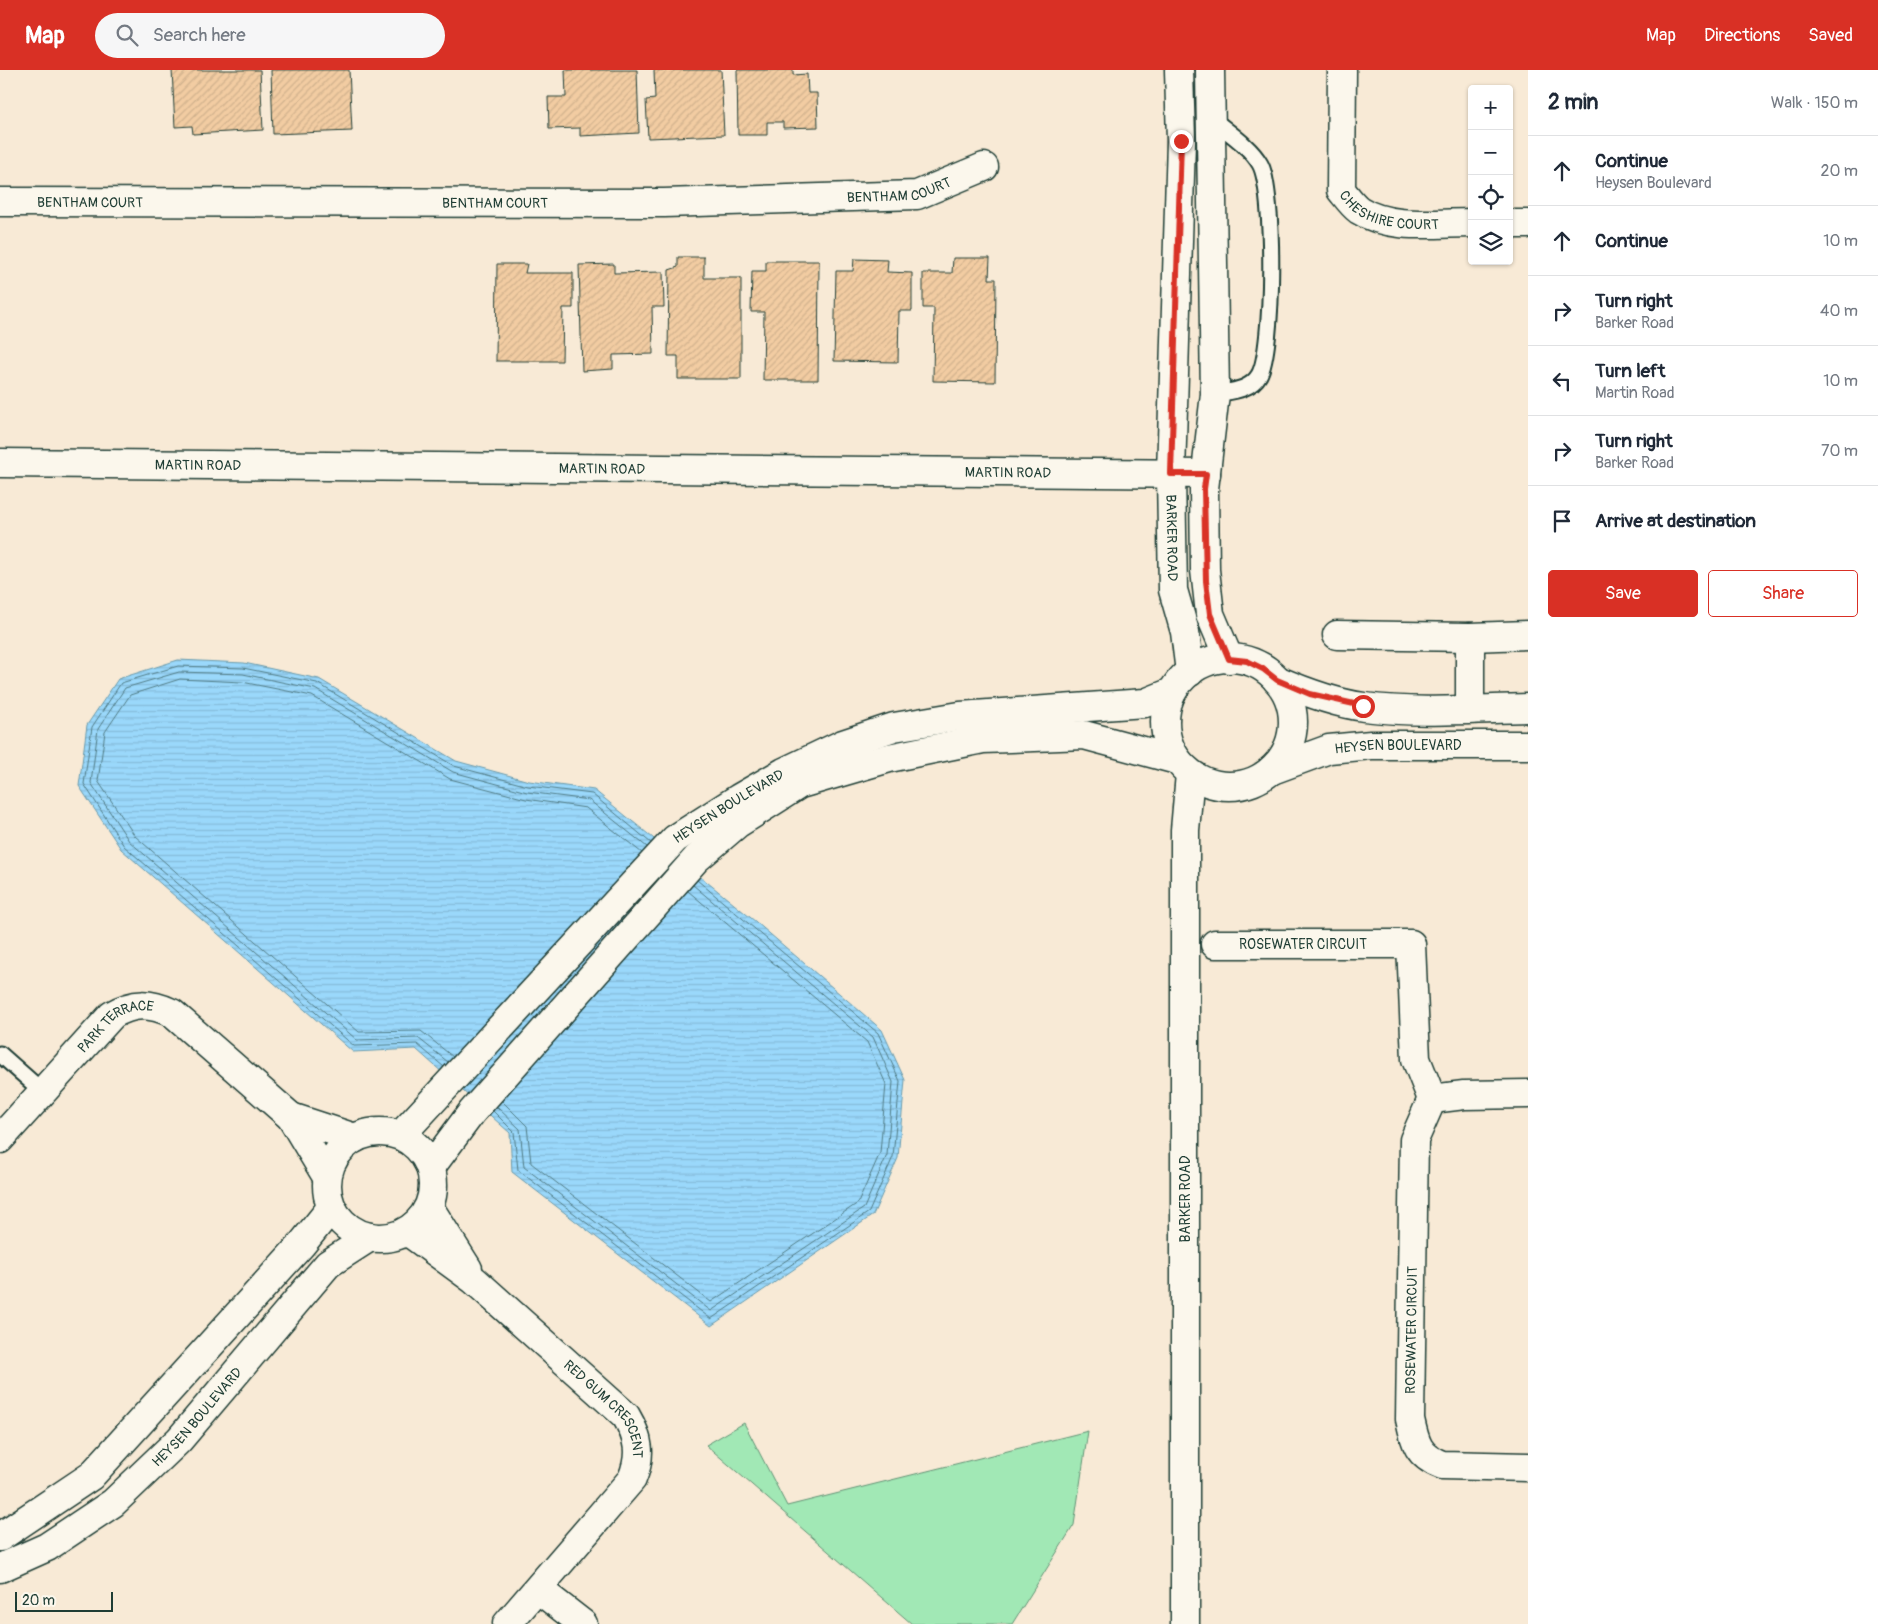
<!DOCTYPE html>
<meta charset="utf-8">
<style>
body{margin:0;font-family:Pangolin,sans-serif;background:#f6f6f7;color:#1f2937}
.controls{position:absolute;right:15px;top:15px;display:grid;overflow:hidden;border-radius:5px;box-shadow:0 1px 4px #0004}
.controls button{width:45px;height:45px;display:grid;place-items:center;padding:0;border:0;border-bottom:1px solid #e0e1e3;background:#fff;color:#1f2937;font:25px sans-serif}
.scale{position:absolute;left:15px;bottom:12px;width:98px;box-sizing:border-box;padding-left:5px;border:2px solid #1f3d34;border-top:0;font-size:14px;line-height:18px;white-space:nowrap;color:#1f3d34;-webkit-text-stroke:4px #fbf7ec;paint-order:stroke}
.stop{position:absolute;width:15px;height:15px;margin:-11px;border:4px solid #d93025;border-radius:50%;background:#fff}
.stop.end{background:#d93025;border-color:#fff;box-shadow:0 1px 5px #0008}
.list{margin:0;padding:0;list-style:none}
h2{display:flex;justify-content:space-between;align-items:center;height:65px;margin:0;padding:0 20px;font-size:21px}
h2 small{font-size:16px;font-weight:400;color:#747a83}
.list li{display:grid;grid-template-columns:32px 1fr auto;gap:15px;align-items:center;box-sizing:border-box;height:70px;padding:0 20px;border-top:1px solid #e0e1e3}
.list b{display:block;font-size:19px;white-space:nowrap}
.list p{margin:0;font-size:16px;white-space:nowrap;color:#747a83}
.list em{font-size:16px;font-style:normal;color:#747a83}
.actions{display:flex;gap:10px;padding:15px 20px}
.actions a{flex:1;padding:11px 0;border:1px solid #d93025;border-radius:5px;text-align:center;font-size:18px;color:#d93025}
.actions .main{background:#d93025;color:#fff}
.icon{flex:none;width:28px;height:28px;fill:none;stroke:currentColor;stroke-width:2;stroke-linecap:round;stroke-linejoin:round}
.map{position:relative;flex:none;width:1528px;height:1554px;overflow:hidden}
header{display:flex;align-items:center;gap:30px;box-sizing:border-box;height:70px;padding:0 25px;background:#d93025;color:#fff}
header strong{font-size:24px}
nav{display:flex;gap:28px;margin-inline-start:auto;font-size:18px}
.search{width:350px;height:45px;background:#f6f6f7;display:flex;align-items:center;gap:12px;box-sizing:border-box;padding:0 18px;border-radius:28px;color:#747a83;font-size:19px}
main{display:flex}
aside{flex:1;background:#fff}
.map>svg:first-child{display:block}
.park{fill:#a1e8b5;stroke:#609274}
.water{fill:url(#water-rules);stroke:#699aab}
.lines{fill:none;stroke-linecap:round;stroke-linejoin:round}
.shore{stroke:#507b84;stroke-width:1}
.building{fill:url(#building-hatch);stroke:#1f3d34}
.service-casing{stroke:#1f3d34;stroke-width:19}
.minor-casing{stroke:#1f3d34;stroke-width:31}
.tertiary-casing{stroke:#1f3d34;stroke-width:31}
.service{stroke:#fbf7ec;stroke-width:15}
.minor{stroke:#fbf7ec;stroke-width:28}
.tertiary{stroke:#fbf7ec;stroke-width:28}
.route{stroke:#d93025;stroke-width:6}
.labels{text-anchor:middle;stroke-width:4;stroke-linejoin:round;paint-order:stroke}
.street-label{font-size:14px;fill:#1f3d34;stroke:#fbf7ec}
</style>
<header>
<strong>Map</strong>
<div class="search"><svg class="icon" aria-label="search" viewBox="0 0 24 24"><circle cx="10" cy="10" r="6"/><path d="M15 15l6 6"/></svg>Search here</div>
<nav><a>Map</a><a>Directions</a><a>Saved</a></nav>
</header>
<main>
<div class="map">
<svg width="1528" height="1554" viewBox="0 0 1528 1554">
<defs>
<pattern id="water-rules" width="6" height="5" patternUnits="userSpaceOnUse" patternTransform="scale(1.25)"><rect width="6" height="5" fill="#9ad8fb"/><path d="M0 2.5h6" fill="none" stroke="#84bad8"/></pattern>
<pattern id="building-hatch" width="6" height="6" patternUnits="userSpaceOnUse" patternTransform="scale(1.25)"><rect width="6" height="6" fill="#f2cca2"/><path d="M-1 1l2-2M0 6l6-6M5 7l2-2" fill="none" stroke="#cfb08c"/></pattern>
</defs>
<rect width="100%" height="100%" fill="#f8ead6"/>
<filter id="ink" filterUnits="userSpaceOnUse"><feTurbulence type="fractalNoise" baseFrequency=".02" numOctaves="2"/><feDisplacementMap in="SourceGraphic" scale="10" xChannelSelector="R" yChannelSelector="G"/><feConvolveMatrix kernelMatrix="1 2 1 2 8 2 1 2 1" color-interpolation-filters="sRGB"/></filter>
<g filter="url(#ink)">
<!-- park -->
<path class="park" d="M744 1353 787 1436 1088 1361 1074 1455 1012 1554H912L706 1375Z"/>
<!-- water -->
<path class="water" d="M178 590 244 593 319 609 456 691 529 711 594 720 756 852 882 960 905 1010 898 1088 873 1145 711 1256 512 1102 510 1063 416 979 353 982 121 779 79 716 87 655 118 609Z"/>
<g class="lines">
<!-- shore -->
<path class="shore" d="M453 987 421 961 359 962 135 766 98 711 105 662 130 625 180 609 242 612 312 626 450 709 526 729 586 738 642 783
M448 992 418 968 357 970 129 771 91 713 98 659 125 618 179 602 243 604 315 619 453 702 527 722 589 730 647 777
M444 997 417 974 354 976 124 776 84 714 92 657 121 613 178 596 243 598 317 613 454 696 528 716 592 724 651 773
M502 1031 527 1056 531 1093 711 1232 858 1133 880 1083 886 1014 867 972 688 821
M497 1037 520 1059 524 1097 711 1241 864 1138 887 1085 893 1012 873 967 693 815
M493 1041 514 1062 518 1100 711 1249 869 1142 893 1087 900 1011 878 963 697 810"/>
</g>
<!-- building -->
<path class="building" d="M172 0H260L263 60 193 64 192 56 175 57Z
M271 0H349L352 61 273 64Z
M565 0H637L639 63 580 66V58L549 59 548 27H566Z
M654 0H721L724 65 648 68 646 30 655 29Z
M737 0H793V5L807 4 808 23H817L818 57 783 58V52H767V65H738Z
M678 187H704V208H741V309H678V286H668L669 200 678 197Z
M953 188H990L989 209H996L995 312 933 311 934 238H923V203H952Z
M854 189 888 190 887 202 912 203V241H899L898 292 834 291 836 201H853Z
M766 191H819L818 310H763L764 242H751L752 201H766Z
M497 194H527L525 203H573V238H563L562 291H496Z
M614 194V203L663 202 664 237H652L653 284 613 285V299L582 301 579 195Z"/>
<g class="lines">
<defs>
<path id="service" d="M1210 47C1226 61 1250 76 1260 94 1275 120 1274 280 1259 305 1250 321 1230 321 1215 324
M0 984 43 1022"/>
<g id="minor">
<path id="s1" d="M1179 0 1181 71 1171 404 1173 520 1185 562 1190 602"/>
<path d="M1210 0 1215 324 1204 419 1205 500 1210 544 1229 589"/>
<path id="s2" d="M1342 0 1341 120C1346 126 1352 135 1359 140 1390 160 1436 153 1472 153"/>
<path id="s3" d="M0 132 664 133 917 125 984 97"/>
<path d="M1509 154H1528"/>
<path d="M1337 565 1470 567 1528 565"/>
<circle cx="1229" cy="652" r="64"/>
<path d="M1277 610C1305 622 1334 633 1364 637 1419 644 1474 639 1528 638"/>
<path d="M1470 639V567"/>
<path id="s4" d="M1272 700 1329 679 1371 675H1528"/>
<path id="s5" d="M1215 874H1411L1416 989 1432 1029 1464 1025 1528 1024"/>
<path d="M1432 1029 1414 1070 1410 1349C1415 1373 1418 1386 1442 1395L1528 1397"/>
<path d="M291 1047 355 1068"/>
<circle cx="380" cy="1115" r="53"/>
<path id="s6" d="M401 1065 675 769 739 728 784 702 843 674 894 657 960 646 1145 633 1172 622"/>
<path id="s7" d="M0 1069 112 945C134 932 150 933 172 943L291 1047 327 1107"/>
<path d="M431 1097 472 1042 696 789 737 754 800 714 889 688 983 669 1084 665 1177 690"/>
<path d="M429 1137 468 1199"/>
<path id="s8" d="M407 1161 474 1210 626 1346C639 1368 642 1385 632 1409L507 1554"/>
<path d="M0 1467 91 1406 302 1174 331 1138"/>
<path id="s9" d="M0 1498 47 1477 113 1433 179 1370 328 1194 370 1167"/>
<path d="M538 1519 583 1554"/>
<path d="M1185 1554V760L1190 704"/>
</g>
<g id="tertiary">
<path id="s10" d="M0 393 1206 404"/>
</g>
</defs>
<!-- service casing -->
<use href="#service" class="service-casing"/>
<!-- minor casing -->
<use href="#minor" class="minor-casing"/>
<!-- tertiary casing -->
<use href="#tertiary" class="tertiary-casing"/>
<!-- service -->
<use href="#service" class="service"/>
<!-- minor -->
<use href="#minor" class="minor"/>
<!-- tertiary -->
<use href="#tertiary" class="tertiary"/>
</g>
</g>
<g class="lines" filter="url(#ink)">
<!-- route -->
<path class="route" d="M1181 71 1171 404H1206L1204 419 1206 511 1210 544 1229 589 1247 591 1263 599 1277 610 1310 624 1363 636"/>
</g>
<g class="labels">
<!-- street labels -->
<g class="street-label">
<text dy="5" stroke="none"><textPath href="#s3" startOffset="900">BENTHAM COURT</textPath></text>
<text dy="5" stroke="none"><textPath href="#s3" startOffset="90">BENTHAM COURT</textPath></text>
<text dy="5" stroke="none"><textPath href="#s3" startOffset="495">BENTHAM COURT</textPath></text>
<text dy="5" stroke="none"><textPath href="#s2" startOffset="176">CHESHIRE COURT</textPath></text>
<text dy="5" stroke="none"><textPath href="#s10" startOffset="198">MARTIN ROAD</textPath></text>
<text dy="5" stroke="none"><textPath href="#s10" startOffset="602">MARTIN ROAD</textPath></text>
<text dy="5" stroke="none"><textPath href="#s10" startOffset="1008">MARTIN ROAD</textPath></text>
<text dy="5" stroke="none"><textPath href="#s1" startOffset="468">BARKER ROAD</textPath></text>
<text dy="5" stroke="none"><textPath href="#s4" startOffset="130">HEYSEN BOULEVARD</textPath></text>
<text dy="5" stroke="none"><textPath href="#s6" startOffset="466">HEYSEN BOULEVARD</textPath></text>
<text dy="5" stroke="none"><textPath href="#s5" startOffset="88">ROSEWATER CIRCUIT</textPath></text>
<text dy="5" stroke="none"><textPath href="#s7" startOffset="165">PARK TERRACE</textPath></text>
<text transform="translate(1185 1129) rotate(-90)" y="5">BARKER ROAD</text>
<text transform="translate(1411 1260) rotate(-89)" y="5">ROSEWATER CIRCUIT</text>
<text dy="5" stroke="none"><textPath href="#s8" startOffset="269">RED GUM CRESCENT</textPath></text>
<text dy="5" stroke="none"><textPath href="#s9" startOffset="251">HEYSEN BOULEVARD</textPath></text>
</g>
</g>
</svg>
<div class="controls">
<button>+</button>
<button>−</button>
<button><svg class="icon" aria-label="locate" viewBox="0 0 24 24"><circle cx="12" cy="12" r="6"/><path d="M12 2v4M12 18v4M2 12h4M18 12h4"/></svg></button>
<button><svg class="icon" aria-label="layers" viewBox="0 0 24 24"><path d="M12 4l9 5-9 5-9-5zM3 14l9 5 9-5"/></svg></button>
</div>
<div class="scale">20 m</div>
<div class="stop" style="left:1363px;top:636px"></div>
<div class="stop end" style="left:1181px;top:71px"></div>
</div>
<aside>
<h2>2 min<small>Walk · 150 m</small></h2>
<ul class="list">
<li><svg class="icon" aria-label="ahead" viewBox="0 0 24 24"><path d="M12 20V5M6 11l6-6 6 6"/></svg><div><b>Continue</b><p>Heysen Boulevard</p></div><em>20 m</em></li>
<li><svg class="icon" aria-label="ahead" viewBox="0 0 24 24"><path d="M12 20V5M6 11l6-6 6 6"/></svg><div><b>Continue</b></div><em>10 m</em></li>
<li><svg class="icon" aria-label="right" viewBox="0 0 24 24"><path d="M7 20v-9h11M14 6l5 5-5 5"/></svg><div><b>Turn right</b><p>Barker Road</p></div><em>40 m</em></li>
<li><svg class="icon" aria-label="left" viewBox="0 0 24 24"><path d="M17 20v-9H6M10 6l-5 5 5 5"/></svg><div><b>Turn left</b><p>Martin Road</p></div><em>10 m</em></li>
<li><svg class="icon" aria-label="right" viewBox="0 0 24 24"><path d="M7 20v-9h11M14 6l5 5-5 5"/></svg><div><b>Turn right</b><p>Barker Road</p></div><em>70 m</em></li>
<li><svg class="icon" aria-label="arrive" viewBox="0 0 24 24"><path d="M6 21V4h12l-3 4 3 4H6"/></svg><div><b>Arrive at destination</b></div></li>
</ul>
<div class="actions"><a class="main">Save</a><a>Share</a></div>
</aside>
</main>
